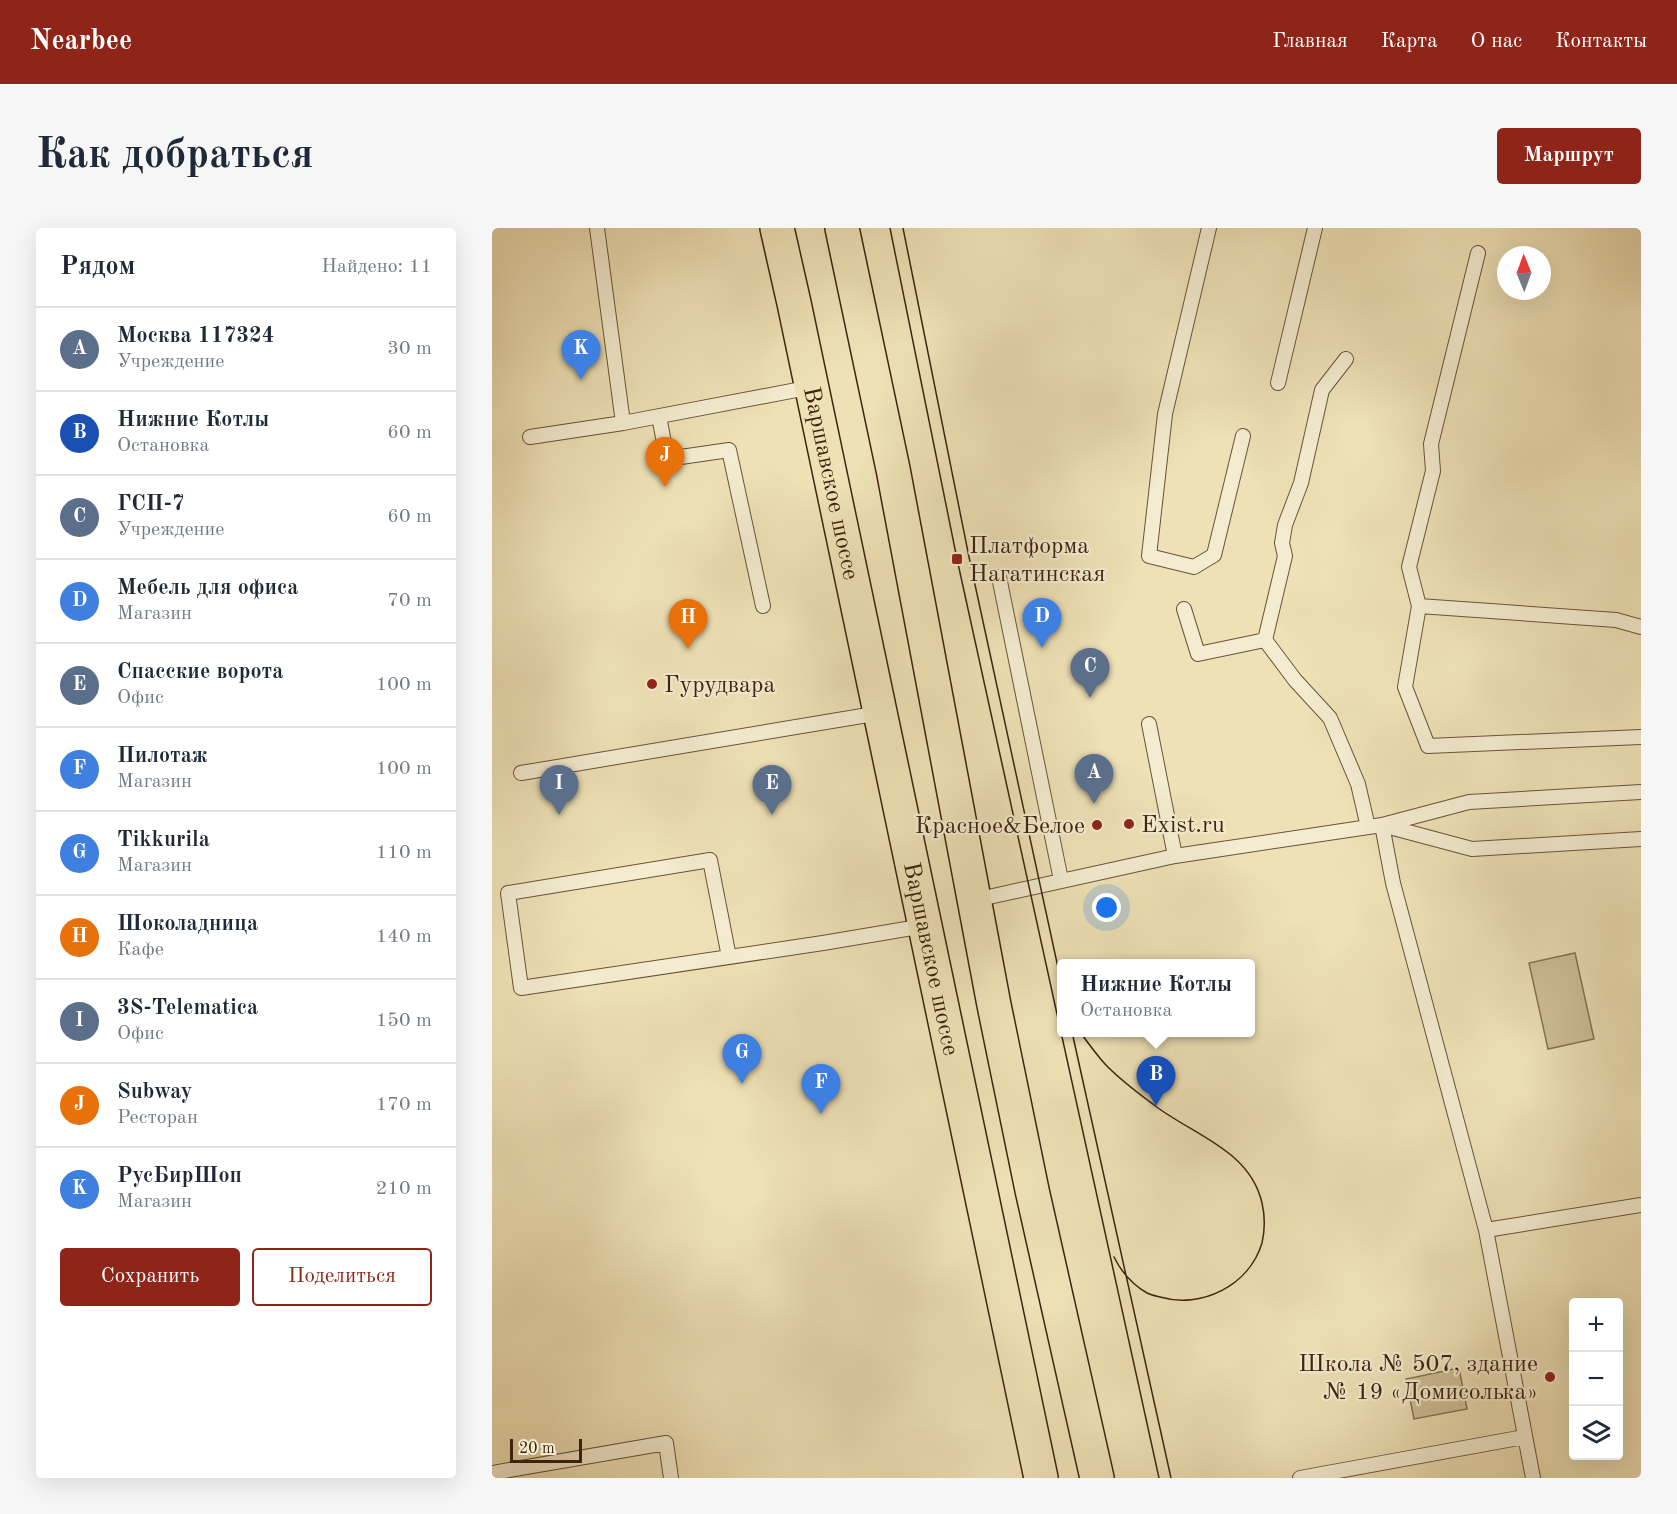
<!DOCTYPE html>
<html lang="ru">
<meta charset="utf-8">
<style>
body{margin:0;font-family:"Old Standard TT",serif;background:#f6f6f7;color:#1f2937}
.controls{position:absolute;right:18px;bottom:18px;display:grid;overflow:hidden;border-radius:6px;box-shadow:0 6px 24px #0002}
.controls button{width:54px;height:54px;display:grid;place-items:center;padding:0;border:0;border-bottom:2px solid #e0e1e3;background:#fff;color:#1f2937;font:30px sans-serif}
.compass{position:absolute;left:1005px;top:18px;width:54px;height:54px;border-radius:50%;background:#fff;box-shadow:0 6px 24px #0002;rotate:359deg}
.scale{position:absolute;left:18px;bottom:15px;width:72px;box-sizing:border-box;padding-left:6px;border:3px solid #3f230d;border-top:0;font-size:16px;line-height:21px;white-space:nowrap;color:#3f230d;-webkit-text-stroke:4px #f4ecd0;paint-order:stroke}
.you{position:absolute;left:615px;top:680px;width:21px;height:21px;margin:-15px;border:4px solid #fff;border-radius:50%;background:#1a73e8;box-shadow:0 0 0 9px #1a73e833}
.badge{display:grid;place-items:center;width:39px;height:39px;border-radius:50%;background:#8f2418;color:#fff;font-size:20px;font-weight:700}
.pin{position:absolute;translate:-50% -50px;filter:drop-shadow(0 2px 3px #0008)}
.pin::after{content:'';position:absolute;top:32px;width:21px;height:18px;background:inherit;clip-path:polygon(0 0,100% 0,50% 100%)}
.popup{position:absolute;left:565px;top:731px;width:198px;height:78px;box-sizing:border-box;display:grid;place-content:center;border-radius:6px;background:#fff;filter:drop-shadow(0 2px 4px #0005);font-size:20px;white-space:nowrap;color:#747a83}
.popup b{font-size:22px;color:#1f2937}
.popup::after{content:'';position:absolute;left:50%;top:100%;margin-left:-12px;border:12px solid transparent;border-top-color:#fff}
.list{margin:0;padding:0;list-style:none}
h2{display:flex;justify-content:space-between;align-items:center;height:78px;margin:0;padding:0 24px;font-size:26px}
h2 small{font-size:20px;font-weight:400;color:#747a83}
.list li{display:grid;grid-template-columns:39px 1fr auto;gap:18px;align-items:center;box-sizing:border-box;height:84px;padding:0 24px;border-top:2px solid #e0e1e3}
.list b{display:block;font-size:22px;white-space:nowrap}
.list p{margin:0;font-size:20px;white-space:nowrap;color:#747a83}
.list em{font-size:20px;font-style:normal;color:#747a83}
.actions{display:flex;gap:12px;padding:18px 24px}
.actions a{flex:1;padding:14px 0;border:2px solid #8f2418;border-radius:6px;text-align:center;font-size:21px;color:#8f2418}
.actions .main{background:#8f2418;color:#fff}
.icon{flex:none;width:33px;height:33px;fill:none;stroke:currentColor;stroke-width:2;stroke-linecap:round;stroke-linejoin:round}
.map{position:relative;flex:none;width:1149px;height:1250px;overflow:hidden;border-radius:6px}
header{display:flex;align-items:center;gap:36px;box-sizing:border-box;height:84px;padding:0 30px;background:#8f2418;color:#fff}
header strong{font-size:28px}
nav{display:flex;gap:33px;margin-inline-start:auto;font-size:21px}
.intro{display:flex;align-items:center;justify-content:space-between;box-sizing:border-box;height:144px;padding:0 36px}
h1{margin:0;font-size:42px}
.button{padding:15px 27px;border-radius:6px;background:#8f2418;color:#fff;font-size:21px;font-weight:700}
main{display:flex;gap:36px;padding:0 36px}
aside{flex:1;background:#fff;border-radius:6px;box-shadow:0 6px 24px #0002}
.map>svg:first-child{display:block}
.green{fill:#d0c199;stroke:#887253;stroke-width:1.5}
.lines{fill:none;stroke-linecap:round;stroke-linejoin:round}
.service-casing{stroke:#6b5237;stroke-width:16}
.primary-casing{stroke:#3f230d;stroke-width:36}
.service{stroke:#f4ecd0;stroke-width:14}
.primary{stroke:#eee1b6;stroke-width:33}
.tram{stroke:#3f230d;stroke-width:1.5}
.poi-dot{fill:#8f2418;stroke:#f4ecd0;stroke-width:2}
.labels{text-anchor:middle;stroke-width:4.5;stroke-linejoin:round;paint-order:stroke}
.street-label{font-size:24px;fill:#3f230d;stroke:#f4ecd0}
.poi-label{font-size:24px;fill:#3f230d;stroke:#f4ecd0;text-anchor:start}
</style>
<header>
<strong>Nearbee</strong>
<nav><a>Главная</a><a>Карта</a><a>О нас</a><a>Контакты</a></nav>
</header>
<div class="intro"><h1>Как добраться</h1><a class="button">Маршрут</a></div>
<main>
<aside>
<h2>Рядом<small>Найдено: 11</small></h2>
<ul class="list">
<li><span class="badge" style="background:#5c6f8a">A</span><div><b>Москва 117324</b><p>Учреждение</p></div><em>30 m</em></li>
<li><span class="badge" style="background:#1a4fb4">B</span><div><b>Нижние Котлы</b><p>Остановка</p></div><em>60 m</em></li>
<li><span class="badge" style="background:#5c6f8a">C</span><div><b>ГСП-7</b><p>Учреждение</p></div><em>60 m</em></li>
<li><span class="badge" style="background:#3f7fe0">D</span><div><b>Мебель для офиса</b><p>Магазин</p></div><em>70 m</em></li>
<li><span class="badge" style="background:#5c6f8a">E</span><div><b>Спасские ворота</b><p>Офис</p></div><em>100 m</em></li>
<li><span class="badge" style="background:#3f7fe0">F</span><div><b>Пилотаж</b><p>Магазин</p></div><em>100 m</em></li>
<li><span class="badge" style="background:#3f7fe0">G</span><div><b>Tikkurila</b><p>Магазин</p></div><em>110 m</em></li>
<li><span class="badge" style="background:#e8710a">H</span><div><b>Шоколадница</b><p>Кафе</p></div><em>140 m</em></li>
<li><span class="badge" style="background:#5c6f8a">I</span><div><b>3S-Telematica</b><p>Офис</p></div><em>150 m</em></li>
<li><span class="badge" style="background:#e8710a">J</span><div><b>Subway</b><p>Ресторан</p></div><em>170 m</em></li>
<li><span class="badge" style="background:#3f7fe0">K</span><div><b>РусБирШоп</b><p>Магазин</p></div><em>210 m</em></li>
</ul>
<div class="actions"><a class="main">Сохранить</a><a>Поделиться</a></div>
</aside>
<div class="map">
<svg width="1149" height="1250" viewBox="0 0 1149 1250">
<rect width="100%" height="100%" fill="#eee1b6"/>
<filter id="stains"><feTurbulence type="fractalNoise" baseFrequency=".00333" numOctaves="4"/><feColorMatrix values="0 0 0 0 .2 0 0 0 0 .09 0 0 0 0 .02 0 0 0 .5 -.17"/></filter>
<radialGradient id="worn" r=".72"><stop offset=".6" stop-color="#630" stop-opacity="0"/><stop offset="1" stop-color="#630" stop-opacity=".3"/></radialGradient>
<!-- green -->
<path class="green" d="M1083 725 1102 811 1056 821 1037 735Z
M967 1140 975 1181 922 1191 914 1151Z"/>
<g class="lines">
<defs>
<path id="service" d="M105 0 131 195 320 159
M717 0 673 186 657 328 702 339 722 327 751 208
M986 25 939 216 941 243 917 339 927 378 913 459 936 518 1149 509
M786 155 823 0
M167 188 175 231 237 222 271 378
M38 209 131 195
M507 349 569 652
M927 378 1124 392 1149 399
M692 381 706 426 773 412 803 452 838 490 866 556 876 599
M773 412 793 328 790 315 793 297 809 255 830 162 854 131
M657 496 683 628
M29 545 388 485
M890 597 980 621 1149 611
M890 597 977 574 1149 564
M483 672 683 628 890 597 901 655 994 1002 1041 1250
M237 729 218 632 16 665 29 760 331 715 432 698
M994 1002 1149 977
M0 1245 174 1215 179 1250
M808 1250 1032 1209"/>
<g id="primary">
<path id="s1" d="M285 0 302 75 549 1250"/>
<path d="M350 0 401 241 502 777 540 962 605 1250"/>
</g>
</defs>
<!-- service casing -->
<use href="#service" class="service-casing"/>
<!-- primary casing -->
<use href="#primary" class="primary-casing"/>
<!-- service -->
<use href="#service" class="service"/>
<!-- primary -->
<use href="#primary" class="primary"/>
<!-- tram -->
<path class="tram" d="M398 0 465 331 667 1250
M411 0 477 329 570 758
M580 804 679 1250
M588 804C596 815 604 826 613 836 627 851 646 865 662 877 701 907 758 922 770 975 773 988 773 1002 770 1015 757 1058 709 1081 668 1069 664 1068 659 1067 655 1065 641 1057 629 1043 622 1029"/>
</g>
<!-- markers -->
<g class="poi-dot">
<rect x="459" y="325" width="12" height="12" rx="3"/>
<circle cx="160" cy="456" r="6"/>
<circle cx="637" cy="596" r="6"/>
<circle cx="605" cy="597" r="6"/>
<circle cx="1058" cy="1149" r="6"/>
</g>
<g class="labels">
<!-- street labels -->
<g class="street-label">
<text dy="8" stroke="none"><textPath href="#s1" startOffset="261">Варшавское шоссе</textPath></text>
<text dy="8" stroke="none"><textPath href="#s1" startOffset="747">Варшавское шоссе</textPath></text>
</g>
<!-- poi labels -->
<g class="poi-label">
<text x="477" y="325">Платформа<tspan x="477" dy="28">Нагатинская</tspan></text>
<text x="172" y="464">Гурудвара</text>
<text x="649" y="604">Exist.ru</text>
<text x="593" y="605" text-anchor="end">Красное&amp;Белое</text>
<text x="1046" y="1143" text-anchor="end">Школа № 507, здание<tspan x="1046" dy="28">№ 19 «Домисолька»</tspan></text>
</g>
</g>
<rect width="100%" height="100%" filter="url(#stains)"/>
<rect width="100%" height="100%" fill="url(#worn)"/>
</svg>
<div class="controls">
<button>+</button>
<button>−</button>
<button><svg class="icon" aria-label="layers" viewBox="0 0 24 24"><path d="M12 4l9 5-9 5-9-5zM3 14l9 5 9-5"/></svg></button>
</div>
<svg class="compass" viewBox="-18 -18 36 36"><path d="M0-13l5 13h-10z" fill="#e53935"/><path d="M0 13l5-13h-10z" fill="#747a83"/></svg>
<div class="scale">20 m</div>
<div class="you"></div>
<div class="pin badge" style="left:602px;top:576px;background:#5c6f8a">A</div>
<div class="pin badge" style="left:664px;top:878px;background:#1a4fb4">B</div>
<div class="popup"><b>Нижние Котлы</b>Остановка</div>
<div class="pin badge" style="left:598px;top:470px;background:#5c6f8a">C</div>
<div class="pin badge" style="left:550px;top:420px;background:#3f7fe0">D</div>
<div class="pin badge" style="left:280px;top:587px;background:#5c6f8a">E</div>
<div class="pin badge" style="left:329px;top:886px;background:#3f7fe0">F</div>
<div class="pin badge" style="left:250px;top:856px;background:#3f7fe0">G</div>
<div class="pin badge" style="left:196px;top:421px;background:#e8710a">H</div>
<div class="pin badge" style="left:67px;top:587px;background:#5c6f8a">I</div>
<div class="pin badge" style="left:173px;top:259px;background:#e8710a">J</div>
<div class="pin badge" style="left:89px;top:152px;background:#3f7fe0">K</div>
</div>
</main>
